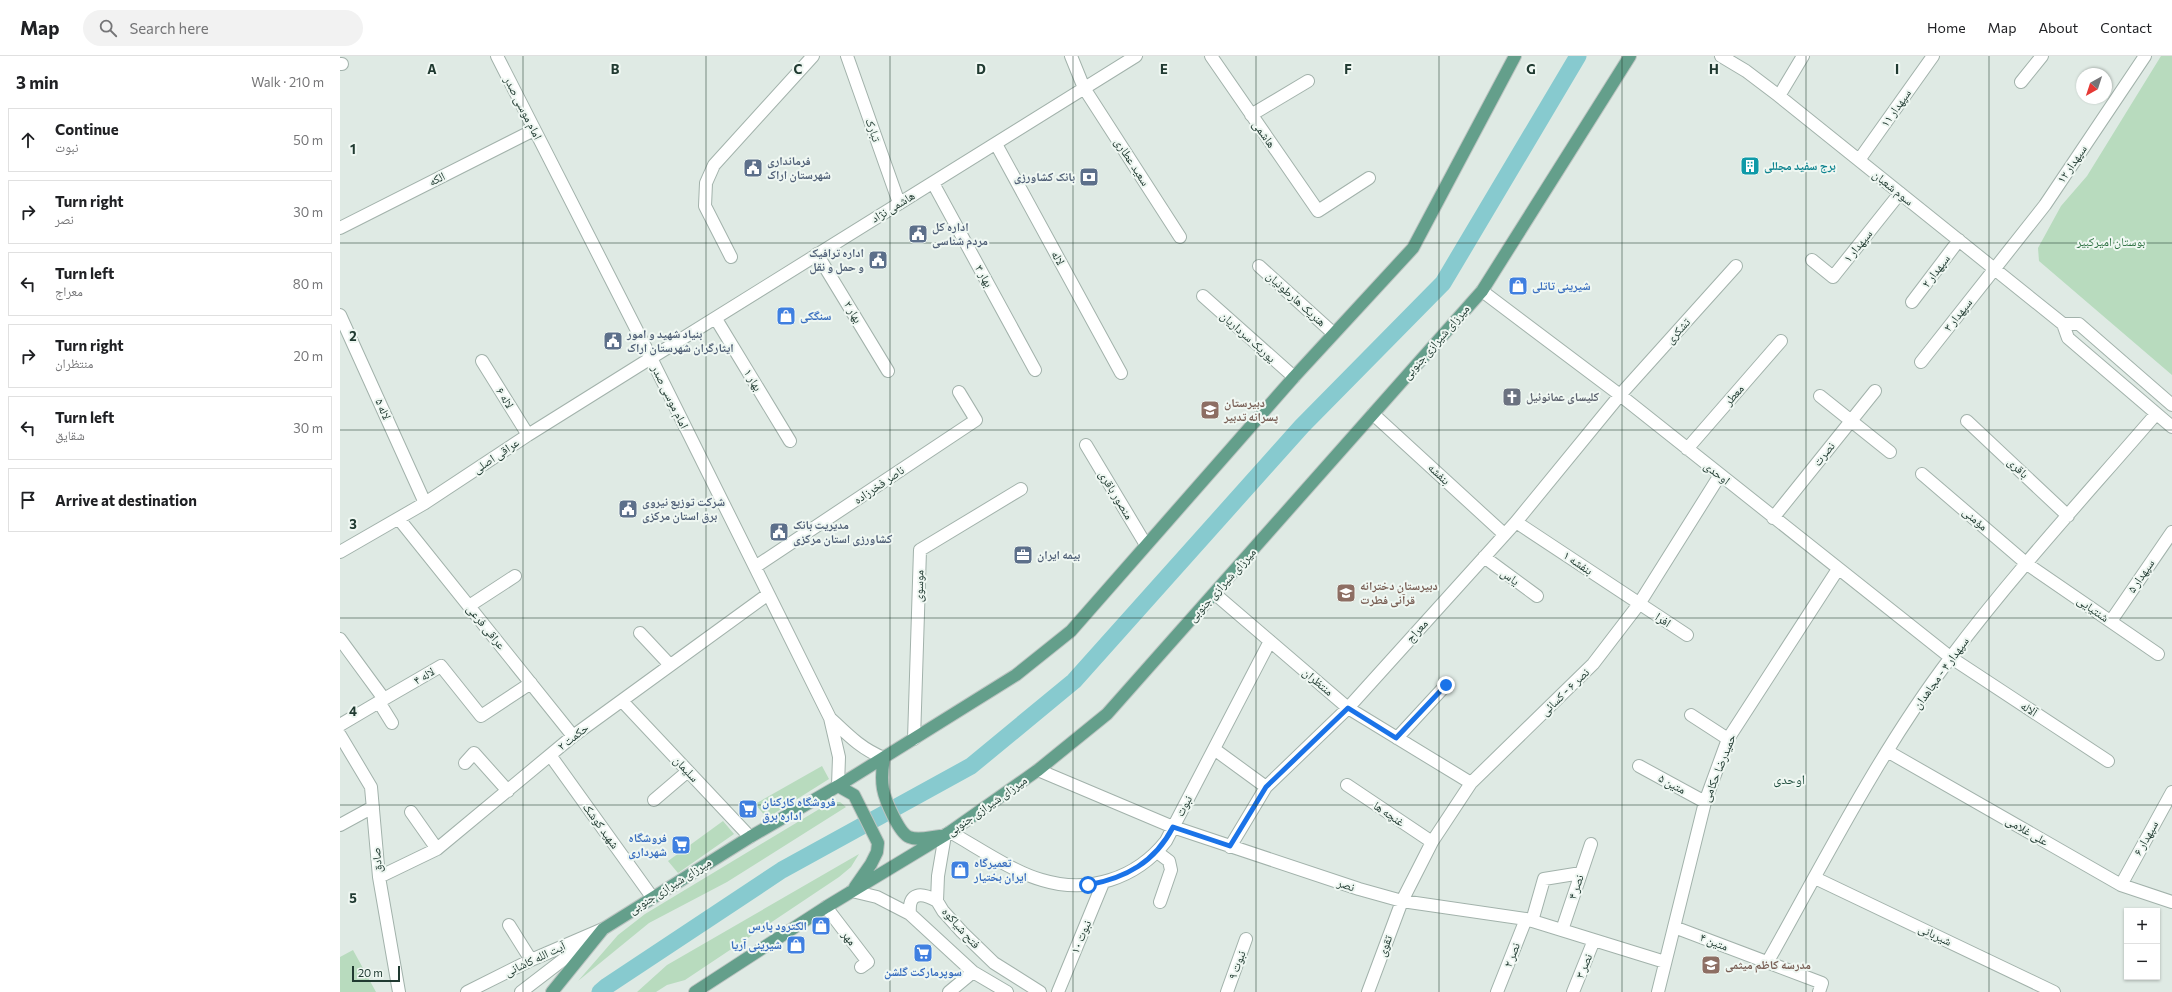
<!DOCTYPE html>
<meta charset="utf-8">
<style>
body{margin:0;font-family:Commissioner,"Noto Naskh Arabic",sans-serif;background:#f2f2f2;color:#202124}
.controls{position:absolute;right:12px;bottom:12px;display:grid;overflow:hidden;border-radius:0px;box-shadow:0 1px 3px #0004}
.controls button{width:36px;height:36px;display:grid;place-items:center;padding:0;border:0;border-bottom:1px solid #e0e0e0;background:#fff;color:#202124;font:20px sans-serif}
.compass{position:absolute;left:1736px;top:12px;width:36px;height:36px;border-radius:50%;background:#fff;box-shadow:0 1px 3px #0004;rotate:219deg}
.scale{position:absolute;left:12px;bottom:10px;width:48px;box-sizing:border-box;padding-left:4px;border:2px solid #203a31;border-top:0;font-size:11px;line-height:14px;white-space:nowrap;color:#203a31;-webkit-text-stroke:3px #eff7f2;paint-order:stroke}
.stop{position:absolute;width:12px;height:12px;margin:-9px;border:3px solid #1a73e8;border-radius:50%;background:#fff}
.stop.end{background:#1a73e8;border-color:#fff;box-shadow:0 1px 4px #0008}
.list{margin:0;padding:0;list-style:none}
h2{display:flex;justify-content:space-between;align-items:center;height:52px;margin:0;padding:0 16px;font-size:17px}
h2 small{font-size:13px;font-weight:400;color:#757577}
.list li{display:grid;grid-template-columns:26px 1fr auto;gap:12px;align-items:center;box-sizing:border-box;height:64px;margin:0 8px 8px;padding:0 8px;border:1px solid #e0e0e0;border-radius:0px}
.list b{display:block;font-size:15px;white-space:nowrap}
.list p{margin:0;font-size:13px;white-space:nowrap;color:#757577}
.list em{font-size:13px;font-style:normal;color:#757577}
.icon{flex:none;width:22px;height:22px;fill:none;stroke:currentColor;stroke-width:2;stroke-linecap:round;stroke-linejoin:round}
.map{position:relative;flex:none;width:1832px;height:936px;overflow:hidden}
header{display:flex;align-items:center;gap:24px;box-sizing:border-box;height:56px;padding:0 20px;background:#fff;border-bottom:1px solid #e0e0e0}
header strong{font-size:19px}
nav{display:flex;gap:22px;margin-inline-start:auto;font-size:14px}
.search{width:280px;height:36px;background:#f2f2f2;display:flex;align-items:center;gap:10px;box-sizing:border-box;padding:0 14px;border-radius:22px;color:#757577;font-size:15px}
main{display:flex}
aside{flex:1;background:#fff}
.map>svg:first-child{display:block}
.green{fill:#b8dbbe}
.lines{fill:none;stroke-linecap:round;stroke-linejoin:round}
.canal{stroke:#87cacf;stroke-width:17}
.minor-casing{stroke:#a2b2ab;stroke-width:14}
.major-casing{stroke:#bcc4c1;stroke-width:14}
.minor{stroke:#fff;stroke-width:12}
.major{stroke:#649f8b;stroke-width:12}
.route{stroke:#1a73e8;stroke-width:5}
.grid{fill:none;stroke:#203a31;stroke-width:1;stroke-opacity:0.55}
.labels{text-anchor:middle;stroke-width:4;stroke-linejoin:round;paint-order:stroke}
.street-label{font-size:12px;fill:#203a31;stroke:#eff7f2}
.service-label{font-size:12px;font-weight:bold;fill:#4e5e75;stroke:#eff7f2;text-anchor:start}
.culture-label{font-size:12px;font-weight:bold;fill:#0d838f;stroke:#eff7f2;text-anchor:start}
.park-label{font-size:12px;fill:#2b7040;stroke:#eff7f2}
.shop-label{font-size:12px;font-weight:bold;fill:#366cbe;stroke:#eff7f2;text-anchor:start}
.worship-label{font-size:12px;font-weight:bold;fill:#5b616d;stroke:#eff7f2;text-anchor:start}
.education-label{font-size:12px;font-weight:bold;fill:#785e54;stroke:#eff7f2;text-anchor:start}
.neighbourhood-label{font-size:13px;fill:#1d4b3c;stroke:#eff7f2}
.grid-label{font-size:13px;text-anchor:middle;font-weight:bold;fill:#203a31;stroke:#eff7f2;stroke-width:4;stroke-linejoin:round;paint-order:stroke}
</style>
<header>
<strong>Map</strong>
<div class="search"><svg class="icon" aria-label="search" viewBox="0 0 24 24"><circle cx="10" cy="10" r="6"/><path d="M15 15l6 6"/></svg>Search here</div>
<nav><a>Home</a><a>Map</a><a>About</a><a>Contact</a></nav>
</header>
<main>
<aside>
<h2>3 min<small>Walk · 210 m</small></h2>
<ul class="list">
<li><svg class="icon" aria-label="ahead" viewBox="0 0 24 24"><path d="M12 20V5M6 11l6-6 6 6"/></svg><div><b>Continue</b><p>نبوت</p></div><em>50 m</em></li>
<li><svg class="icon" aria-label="right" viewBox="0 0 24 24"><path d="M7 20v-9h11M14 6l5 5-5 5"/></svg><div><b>Turn right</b><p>نصر</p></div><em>30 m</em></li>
<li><svg class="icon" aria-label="left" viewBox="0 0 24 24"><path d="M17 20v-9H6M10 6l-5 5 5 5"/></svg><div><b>Turn left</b><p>معراج</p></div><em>80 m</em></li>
<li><svg class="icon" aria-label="right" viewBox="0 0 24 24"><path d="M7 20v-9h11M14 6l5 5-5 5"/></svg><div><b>Turn right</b><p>منتظران</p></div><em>20 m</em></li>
<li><svg class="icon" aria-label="left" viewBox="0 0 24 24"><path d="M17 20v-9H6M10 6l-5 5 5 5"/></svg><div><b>Turn left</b><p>شقایق</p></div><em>30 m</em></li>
<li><svg class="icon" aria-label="arrive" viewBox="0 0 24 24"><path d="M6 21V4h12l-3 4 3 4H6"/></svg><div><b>Arrive at destination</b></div></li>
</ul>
</aside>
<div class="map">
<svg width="1832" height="936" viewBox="0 0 1832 936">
<rect width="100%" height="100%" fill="#dfeae4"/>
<!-- green -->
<path class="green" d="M1821 0H1832V319L1699 205 1698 192 1721 150 1747 120Z
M482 710 489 723 427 762 415 748Z
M491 746H500L506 751 387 826 309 867 238 925 278 879 305 858Z
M383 765 394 778 338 817 328 805Z
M519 798 511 811 499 821 345 924 327 929 316 936H297L327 909Z
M13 894 36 936H0V901Z"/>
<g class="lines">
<!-- canal -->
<path class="canal" d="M260 936 267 930 442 814 631 710 734 625 962 370 1103 227 1238 0"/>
<defs>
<path id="minor" d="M157 0 311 302 490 662 499 701 498 730
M507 0 559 147
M731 0 744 32 840 181
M871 0 978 155 1029 122
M1381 0 1406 15 1439 40 1723 268 1728 282 1832 371
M0 8H2
M1681 26 1702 0
M1439 40 1463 0
M911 59 968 25
M656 88 781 317
M1519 104 1593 0
M593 127 695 314
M0 172 194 74
M477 198 548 315
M391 201 365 150 366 127 374 109 473 0
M1472 204 1493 221 1560 137
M919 210 993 277
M1142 235 1280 339 1610 601 1768 705
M863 240 954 321
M1572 246 1619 184
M0 259 85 447
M376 263 450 385
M1723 268H1739L1832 349
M142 305 188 379
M1581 306 1705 149 1805 0
M1480 340 1550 396
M1033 358 1164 478
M1627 365 1728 460
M746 389 806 489
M1347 393 1441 285
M1582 418 1687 508 1818 598
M1433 462 1535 335
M59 463 233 680
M1176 466 1347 579
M0 496 85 447 188 379 311 302 796 0
M1144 501 1197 540
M415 511 636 364 619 336
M875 538 1008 652 1131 727
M129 550 175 520
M1771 565 1832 476
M300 577 330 609
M0 583 44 643 101 610 141 660 191 627
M282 645 410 781
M39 646 52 667
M1351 659 1388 683
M490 662C507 678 521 693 544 702
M0 669 44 643
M0 679 31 731 39 821 59 936
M1057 682 1106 629
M574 683 580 494 681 433
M874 693 926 731
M1547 695 1781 829 1832 846
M210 699 312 841
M125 707 134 697 168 735
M1299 710 1365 746
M698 714 833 771 1019 833 1062 845 1186 863 1325 906
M1007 729 1092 786
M314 744 348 715
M71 756 97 793
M0 769 33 751
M610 776C637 791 673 816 702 824 748 838 796 823 826 785L930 585
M605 779 598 820 597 845 603 855 622 876 654 907 700 936
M890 791 926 731 1008 652 1176 466 1280 339 1396 210
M817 796 829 805 831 814 820 846
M39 821 97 793 233 680 427 539
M1475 822 1714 936
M1781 829 1832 736
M512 835 537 841 570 858 633 916 667 936
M486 851 528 906 521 911
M570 858C568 836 581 836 597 845
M1192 865 1204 823 1241 817
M169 869 191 904
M1334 871 1482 927 1479 936
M1222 874 1251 788
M1427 907C1485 804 1539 696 1611 601 1674 517 1747 438 1816 358
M127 936 191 904 263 873
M181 936 250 883
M609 936 633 916
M718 936 763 827
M887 936 906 883
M1028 936 1062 845 1092 786 1131 727 1253 608 1299 548 1380 419
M1157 936 1186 863
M1233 936 1254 884
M1318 936 1365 746 1388 683 1498 513"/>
<path id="major" d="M544 702C542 713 541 722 543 733 545 744 559 777 569 781 578 785 590 781 600 780
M498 730 514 739 538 787 537 796 531 808 515 831
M212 936 263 873 410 781 498 730 676 619 731 575 954 321 1073 192 1175 0
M355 936 486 851 610 776 698 714 767 658 1142 235 1290 0"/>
</defs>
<!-- minor casing -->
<use href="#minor" class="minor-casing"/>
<!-- major casing -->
<use href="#major" class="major-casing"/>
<!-- minor -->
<use href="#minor" class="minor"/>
<!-- major -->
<use href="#major" class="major"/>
</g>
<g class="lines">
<!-- route -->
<path class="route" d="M748 829C786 822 815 806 833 771L890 790 926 731 1008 652 1056 682 1106 629"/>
</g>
<!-- grid -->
<path class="grid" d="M183 0V936M366 0V936M550 0V936M733 0V936M916 0V936M1099 0V936M1282 0V936M1466 0V936M1649 0V936M0 187H1832M0 374H1832M0 562H1832M0 749H1832"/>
<!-- icons -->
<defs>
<symbol id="building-square" viewBox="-11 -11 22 22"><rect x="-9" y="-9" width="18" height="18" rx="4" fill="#0f9aa8" stroke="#eff7f2"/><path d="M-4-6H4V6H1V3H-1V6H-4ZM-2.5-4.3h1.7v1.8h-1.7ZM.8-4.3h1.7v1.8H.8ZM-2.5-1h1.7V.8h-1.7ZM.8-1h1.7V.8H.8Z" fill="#fff"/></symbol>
<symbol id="civic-square" viewBox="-11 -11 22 22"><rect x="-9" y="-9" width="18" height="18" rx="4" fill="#5c6f8a" stroke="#eff7f2"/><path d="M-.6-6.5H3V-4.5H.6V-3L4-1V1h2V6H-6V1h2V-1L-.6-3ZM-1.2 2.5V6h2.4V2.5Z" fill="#fff"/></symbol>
<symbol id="bank-square" viewBox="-11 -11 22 22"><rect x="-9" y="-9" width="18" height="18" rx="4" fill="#5c6f8a" stroke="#eff7f2"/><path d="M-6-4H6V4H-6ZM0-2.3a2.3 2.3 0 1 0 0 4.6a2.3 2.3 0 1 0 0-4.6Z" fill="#fff"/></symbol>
<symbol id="shop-square" viewBox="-11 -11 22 22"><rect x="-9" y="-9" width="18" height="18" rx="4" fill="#3f7fe0" stroke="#eff7f2"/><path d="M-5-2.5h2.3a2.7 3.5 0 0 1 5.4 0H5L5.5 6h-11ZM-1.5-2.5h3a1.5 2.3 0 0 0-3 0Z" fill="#fff"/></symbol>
<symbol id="church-square" viewBox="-11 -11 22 22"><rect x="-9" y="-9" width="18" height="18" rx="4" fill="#6b7280" stroke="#eff7f2"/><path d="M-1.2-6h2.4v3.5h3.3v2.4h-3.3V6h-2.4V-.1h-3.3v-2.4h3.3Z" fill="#fff"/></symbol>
<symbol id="school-square" viewBox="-11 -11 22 22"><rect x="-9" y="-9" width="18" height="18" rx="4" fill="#8d6e63" stroke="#eff7f2"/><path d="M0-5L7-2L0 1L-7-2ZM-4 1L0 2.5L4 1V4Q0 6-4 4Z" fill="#fff"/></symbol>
<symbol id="office-square" viewBox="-11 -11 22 22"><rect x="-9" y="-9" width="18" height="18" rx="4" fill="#5c6f8a" stroke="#eff7f2"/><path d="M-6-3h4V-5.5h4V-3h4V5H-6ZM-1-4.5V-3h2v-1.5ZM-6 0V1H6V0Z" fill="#fff"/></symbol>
<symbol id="supermarket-square" viewBox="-11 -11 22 22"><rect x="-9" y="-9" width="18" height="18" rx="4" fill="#3f7fe0" stroke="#eff7f2"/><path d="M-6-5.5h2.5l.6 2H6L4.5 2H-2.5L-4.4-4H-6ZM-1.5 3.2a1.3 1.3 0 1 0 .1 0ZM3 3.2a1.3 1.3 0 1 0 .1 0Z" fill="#fff"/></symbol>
</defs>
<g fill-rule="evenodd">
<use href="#building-square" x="1399" y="99" width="22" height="22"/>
<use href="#civic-square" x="402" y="101" width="22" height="22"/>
<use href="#bank-square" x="738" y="110" width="22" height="22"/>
<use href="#civic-square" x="567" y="167" width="22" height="22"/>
<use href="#civic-square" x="527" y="193" width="22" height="22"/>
<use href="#shop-square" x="1167" y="219" width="22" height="22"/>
<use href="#shop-square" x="435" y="249" width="22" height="22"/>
<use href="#civic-square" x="262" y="274" width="22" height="22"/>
<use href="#church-square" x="1161" y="330" width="22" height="22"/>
<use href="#school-square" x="859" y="343" width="22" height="22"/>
<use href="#civic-square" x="277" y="442" width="22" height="22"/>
<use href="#civic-square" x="428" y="465" width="22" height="22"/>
<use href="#office-square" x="672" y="488" width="22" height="22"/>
<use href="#school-square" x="995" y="526" width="22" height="22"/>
<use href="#supermarket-square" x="397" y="742" width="22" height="22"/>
<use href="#supermarket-square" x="330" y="778" width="22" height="22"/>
<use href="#shop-square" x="609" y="803" width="22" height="22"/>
<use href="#shop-square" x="470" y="859" width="22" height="22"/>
<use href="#shop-square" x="445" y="878" width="22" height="22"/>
<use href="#supermarket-square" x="572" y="886" width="22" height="22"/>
<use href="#school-square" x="1360" y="898" width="22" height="22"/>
</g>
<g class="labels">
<!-- street labels -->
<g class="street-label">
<text transform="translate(183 52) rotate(63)" y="4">امام موسی صدر</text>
<text transform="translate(1556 52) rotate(-55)" y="4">سپهدار ۱۱</text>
<text transform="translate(533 74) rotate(71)" y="4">تبارک</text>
<text transform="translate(924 78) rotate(55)" y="4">هاشمی</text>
<text transform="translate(792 106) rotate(57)" y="4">سعید عطاری</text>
<text transform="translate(1732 108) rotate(-56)" y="4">سپهدار ۱۲</text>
<text transform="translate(97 123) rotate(-27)" y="4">الکه</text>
<text transform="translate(1553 132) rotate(39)" y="4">سوم شعبان</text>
<text transform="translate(553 151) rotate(-31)" y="4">هاشمی نژاد</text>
<text transform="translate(1518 190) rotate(-51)" y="4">سپهدار ۱</text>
<text transform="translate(718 202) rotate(61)" y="4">لاله</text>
<text transform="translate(1596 215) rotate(-53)" y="4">سپهدار ۲</text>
<text transform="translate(644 220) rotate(61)" y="4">بهار ۳</text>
<text transform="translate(956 243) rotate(42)" y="4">هنریک هارطونیان</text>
<text transform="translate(513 256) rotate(59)" y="4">بهار ۲</text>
<text transform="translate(1618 259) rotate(-52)" y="4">سپهدار ۳</text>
<text transform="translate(1338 275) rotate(-48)" y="4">تشکری</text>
<text transform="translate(908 281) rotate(42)" y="4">یوریک سرداریان</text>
<text transform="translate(1096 286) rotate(-49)" y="4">میرزای شیرازی جنوبی</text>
<text transform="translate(413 324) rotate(59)" y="4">بهار ۱</text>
<text transform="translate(1394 339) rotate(-49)" y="4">معطر</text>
<text transform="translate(330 341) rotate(64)" y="4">امام موسی صدر</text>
<text transform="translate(165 342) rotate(58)" y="4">لاله ۶</text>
<text transform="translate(43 353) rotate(66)" y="4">لاله ۵</text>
<text transform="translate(1484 398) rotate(-51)" y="4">نصرت</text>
<text transform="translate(156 400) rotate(-34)" y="4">عراقی اصلی</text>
<text transform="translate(1678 412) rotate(43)" y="4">باقری</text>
<text transform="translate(1377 417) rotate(38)" y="4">اوحدی</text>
<text transform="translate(1099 418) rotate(43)" y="4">بنفشه</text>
<text transform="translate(539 429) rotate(-34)" y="4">ناصر فخرزاده</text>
<text transform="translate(776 439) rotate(59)" y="4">منصور باقری</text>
<text transform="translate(1635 463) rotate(41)" y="4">مؤمنی</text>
<text transform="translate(1238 507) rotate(34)" y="4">بنفشه ۱</text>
<text transform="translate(1801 520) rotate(-56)" y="4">سپهدار ۵</text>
<text transform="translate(1170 521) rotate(36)" y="4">یاس</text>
<text transform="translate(882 529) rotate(-48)" y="4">میرزای شیرازی جنوبی</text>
<text transform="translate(579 530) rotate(-88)" y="4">موسوی</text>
<text transform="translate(1753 553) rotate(35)" y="4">شنتیایی</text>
<text transform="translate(1323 564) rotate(33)" y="4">افرا</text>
<text transform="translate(146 571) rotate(51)" y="4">عراقی فرعی</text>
<text transform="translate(1077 575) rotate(-48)" y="4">معراج</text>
<text transform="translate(1601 617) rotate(-54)" y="4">سپهدار ۴ - مجاهدان</text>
<text transform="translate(84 620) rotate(-30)" y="4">لاله ۴</text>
<text transform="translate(978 626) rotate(40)" y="4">منتظران</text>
<text transform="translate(1225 636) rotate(-44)" y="4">نصر ۶ - کسائی</text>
<text transform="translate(1689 653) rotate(33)" y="4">آلاله</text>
<text transform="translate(233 681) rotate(-38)" y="4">حکمت ۲</text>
<text transform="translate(1379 712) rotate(-68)" y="4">حمیدرضا حکامی</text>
<text transform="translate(346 713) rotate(47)" y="4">سلیمان</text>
<text transform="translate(1332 728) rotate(28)" y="4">متین ۵</text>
<text transform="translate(647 750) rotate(-35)" y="4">میرزای شیرازی جنوبی</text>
<text transform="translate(844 750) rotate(-62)" y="4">نبوت</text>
<text transform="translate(1049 758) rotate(34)" y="4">غنچه ها</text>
<text transform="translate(261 770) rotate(54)" y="4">شهید کوشک</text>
<text transform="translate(1687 775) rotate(30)" y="4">علی غلامی</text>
<text transform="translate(1806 782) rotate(-61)" y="4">سپهدار ۶</text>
<text transform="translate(37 804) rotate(-95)" y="4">صادق</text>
<text transform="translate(1006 829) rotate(18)" y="4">نصر</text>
<text transform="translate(330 830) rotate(-32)" y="4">میرزای شیرازی جنوبی</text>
<text transform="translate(1236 831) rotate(-71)" y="4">نصر ۴</text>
<text transform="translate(621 872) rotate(48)" y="4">فتح شیاکوه</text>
<text transform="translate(1595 879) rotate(25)" y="4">شیربانی</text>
<text transform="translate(741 881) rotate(-67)" y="4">نبوت ۱۰</text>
<text transform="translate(509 882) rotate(52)" y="4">مهر</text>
<text transform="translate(1374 886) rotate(21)" y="4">متین ۴</text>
<text transform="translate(1045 890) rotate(-70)" y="4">تقوی</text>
<text transform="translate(1172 899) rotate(-69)" y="4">نصر ۲</text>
<text transform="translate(195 903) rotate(-25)" y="4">آیت الله کاشانی</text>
<text transform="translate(897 909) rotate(-70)" y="4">نبوت ۹</text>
<text transform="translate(1244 910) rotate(-68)" y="4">نصر ۳</text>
</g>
<!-- service labels -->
<g class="service-label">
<text x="427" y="109">فرمانداری<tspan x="427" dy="14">شهرستان اراک</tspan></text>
<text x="735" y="125" text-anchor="end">بانک کشاورزی</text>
<text x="592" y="175">اداره کل<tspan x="592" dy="14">مردم شناسی</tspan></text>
<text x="524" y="201" text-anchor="end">اداره ترافیک<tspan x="524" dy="14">و حمل و نقل</tspan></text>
<text x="287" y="282">بنیاد شهید و امور<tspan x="287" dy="14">ایثارگران شهرستان اراک</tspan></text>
<text x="302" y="450">شرکت توزیع نیروی<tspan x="302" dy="14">برق استان مرکزی</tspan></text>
<text x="453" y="473">مدیریت بانک<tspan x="453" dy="14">کشاورزی استان مرکزی</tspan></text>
<text x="697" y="503">بیمه ایران</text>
</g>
<!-- culture labels -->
<g class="culture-label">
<text x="1424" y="114">برج سفید مجللی</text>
</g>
<!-- park labels -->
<g class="park-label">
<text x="1771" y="190">بوستان امیرکبیر</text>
</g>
<!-- shop labels -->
<g class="shop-label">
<text x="1192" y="234">شیرینی تاتلی</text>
<text x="460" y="264">سنگکی</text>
<text x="422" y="750">فروشگاه کارکنان<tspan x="422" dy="14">اداره برق</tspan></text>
<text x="327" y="786" text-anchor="end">فروشگاه<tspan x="327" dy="14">شهرداری</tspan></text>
<text x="634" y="811">تعمیرگاه<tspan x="634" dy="14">ایران بختیار</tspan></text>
<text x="467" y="874" text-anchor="end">الکترود پارس</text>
<text x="442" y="893" text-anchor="end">شیرینی آریا</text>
<text x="583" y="920" text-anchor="middle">سوپرمارکت گلشن</text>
</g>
<!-- worship labels -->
<g class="worship-label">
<text x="1186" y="345">کلیسای عمانوئیل</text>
</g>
<!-- education labels -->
<g class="education-label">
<text x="884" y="351">دبیرستان<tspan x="884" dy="14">پسرانه تدبیر</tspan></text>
<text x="1020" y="534">دبیرستان دخترانه<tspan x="1020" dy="14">قرآنی فطرت</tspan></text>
<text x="1385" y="913">مدرسه كاظم ميثمى</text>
</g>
<!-- neighbourhood labels -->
<g class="neighbourhood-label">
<text x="1449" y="728">اوحدی</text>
</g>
</g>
<g class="grid-label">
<text x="92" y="18">A</text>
<text x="275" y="18">B</text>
<text x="458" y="18">C</text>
<text x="641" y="18">D</text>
<text x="824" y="18">E</text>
<text x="1008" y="18">F</text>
<text x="1191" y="18">G</text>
<text x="1374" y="18">H</text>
<text x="1557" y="18">I</text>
<text x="13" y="98">1</text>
<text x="13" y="285">2</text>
<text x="13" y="473">3</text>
<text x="13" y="660">4</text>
<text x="13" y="847">5</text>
</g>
</svg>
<div class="controls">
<button>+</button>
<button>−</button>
</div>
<svg class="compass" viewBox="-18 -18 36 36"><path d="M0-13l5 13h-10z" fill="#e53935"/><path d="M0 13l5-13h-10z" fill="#757577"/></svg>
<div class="scale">20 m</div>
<div class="stop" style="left:748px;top:829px"></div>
<div class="stop end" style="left:1106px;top:629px"></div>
</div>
</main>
